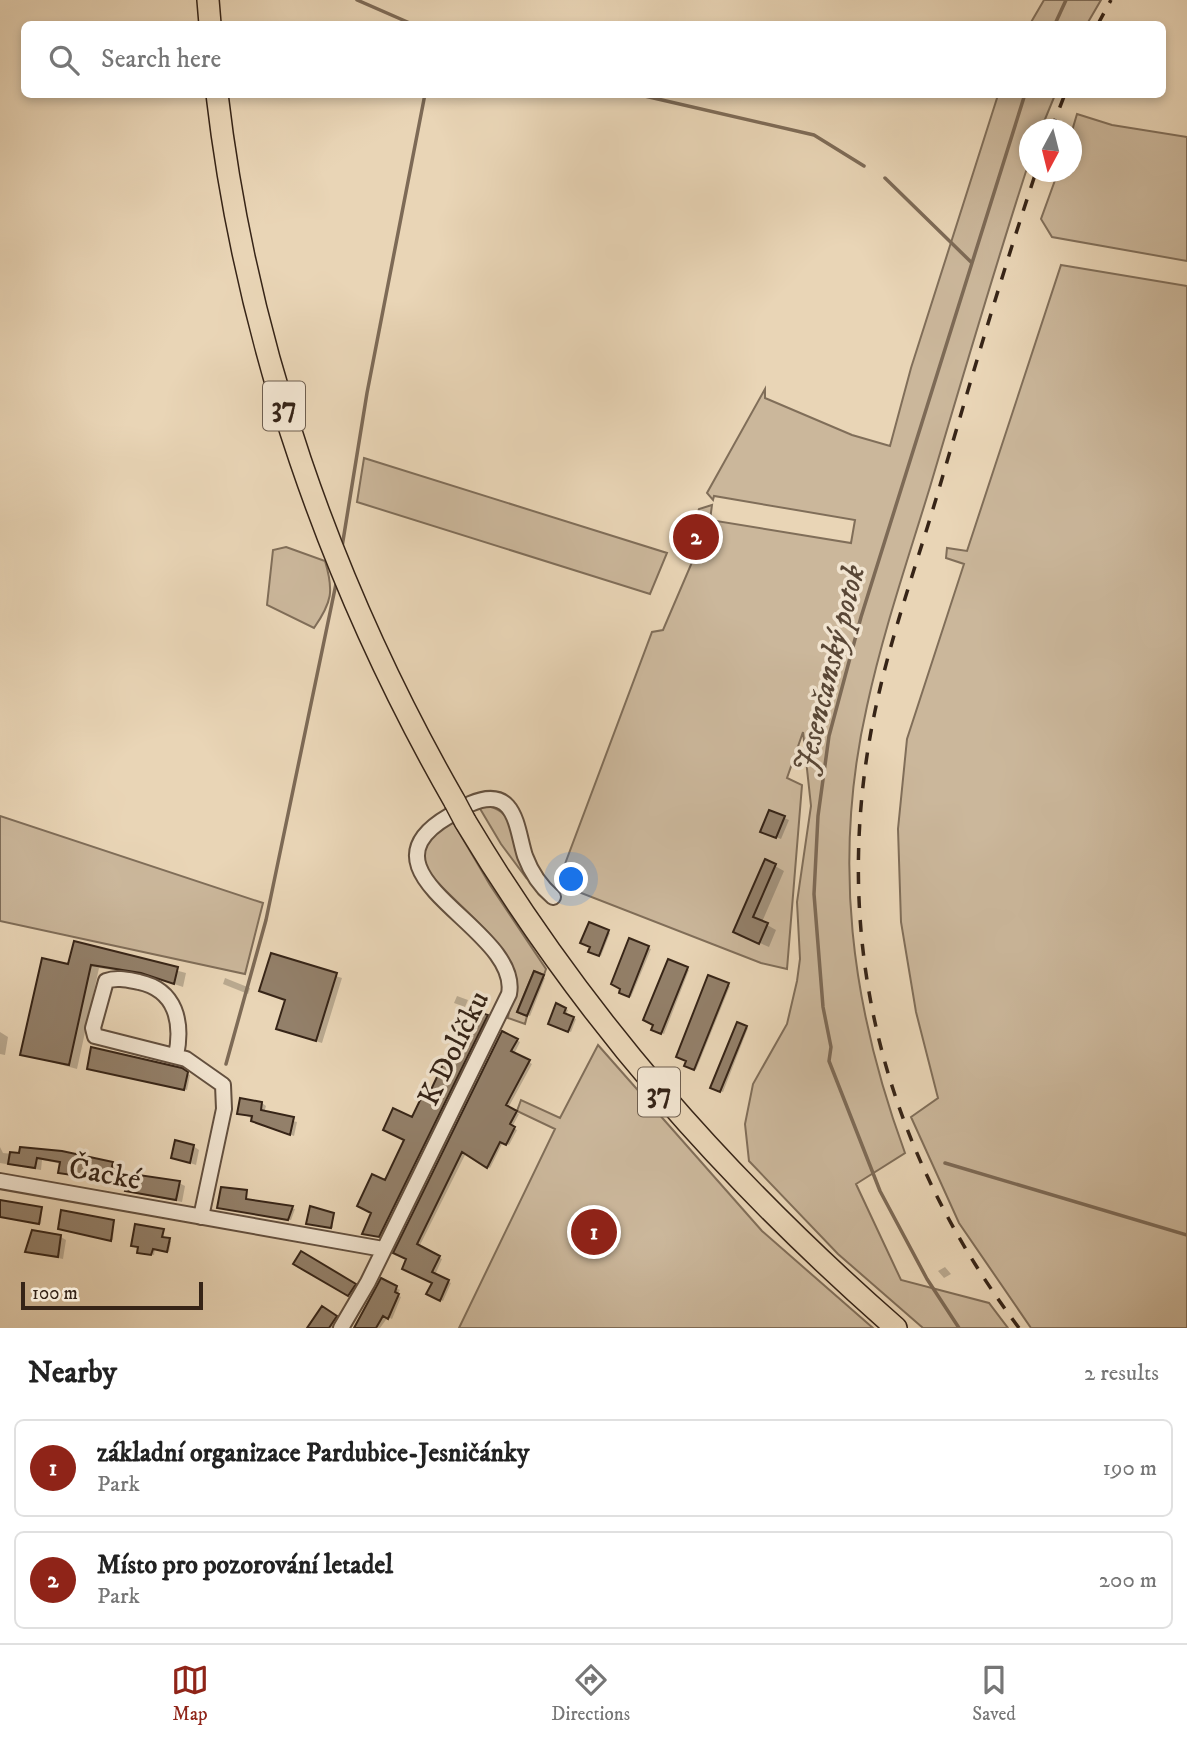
<!DOCTYPE html>
<meta charset="utf-8">
<style>
body{margin:0;font-family:"IM FELL DW Pica",serif;background:#f6f6f6;color:#222}
.compass{position:absolute;left:1019px;top:119px;width:63px;height:63px;border-radius:50%;background:#fff;box-shadow:0 4px 10px #0003;rotate:187deg}
.scale{position:absolute;left:21px;bottom:18px;width:182px;box-sizing:border-box;padding-left:7px;border:4px solid #362417;border-top:0;font-size:19px;line-height:24px;white-space:nowrap;color:#362417;-webkit-text-stroke:5px #f1e4d0;paint-order:stroke}
.you{position:absolute;left:572px;top:880px;width:24px;height:24px;margin:-18px;border:5px solid #fff;border-radius:50%;background:#1a73e8;box-shadow:0 0 0 10px #1a73e833}
.badge{display:grid;place-items:center;width:46px;height:46px;border-radius:50%;background:#8f2418;color:#fff;font-size:23px;font-weight:700}
.pin{position:absolute;translate:-50% -50%;border:4px solid #fff;box-shadow:0 2px 7px #0006}
.list{margin:0;padding:0;list-style:none}
h2{display:flex;justify-content:space-between;align-items:center;height:91px;margin:0;padding:0 28px;font-size:30px}
h2 small{font-size:23px;font-weight:400;color:#767676}
.list li{display:grid;grid-template-columns:46px 1fr auto;gap:21px;align-items:center;box-sizing:border-box;height:98px;margin:0 14px 14px;padding:0 14px;border:2px solid #e0e0e0;border-radius:10px}
.list b{display:block;font-size:26px;white-space:nowrap}
.list p{margin:0;font-size:23px;white-space:nowrap;color:#767676}
.list em{font-size:23px;font-style:normal;color:#767676}
.icon{flex:none;width:38px;height:38px;fill:none;stroke:currentColor;stroke-width:2;stroke-linecap:round;stroke-linejoin:round}
.map{position:relative;flex:none;width:1187px;height:1328px;overflow:hidden}
.search{position:absolute;background:#fff;box-shadow:0 4px 10px #0003;left:21px;right:21px;top:21px;height:77px;display:flex;align-items:center;gap:18px;box-sizing:border-box;padding:0 24px;border-radius:10px;color:#767676;font-size:26px}
.sheet{height:315px;background:#fff}
nav{display:flex;justify-content:space-around;align-items:center;box-sizing:border-box;height:98px;border-top:2px solid #e0e0e0;background:#fff;font-size:19px;color:#767676}
nav a{display:grid;justify-items:center;gap:4px}
nav .on{color:#8f2418}
.map>svg:first-child{display:block}
.green{fill:#cbb79b;stroke:#806e59;stroke-width:2}
.shadow{fill:#0003}
.lines{fill:none;stroke-linecap:round;stroke-linejoin:round}
.stream{stroke:#7d6a56;stroke-width:3.5}
.building{fill:#93806a;stroke:#362417;stroke-width:2}
.street-casing{stroke:#63503f;stroke-width:18}
.primary-casing{stroke:#362417;stroke-width:24}
.street{stroke:#f1e4d0;stroke-width:14}
.primary{stroke:#e9d5b6;stroke-width:21}
.rail{stroke:#362417;stroke-width:3.5;stroke-dasharray:12 12;stroke-linecap:butt}
.primary-bridge-casing{stroke:#362417;stroke-width:24;stroke-linecap:butt}
.primary-bridge{stroke:#e9d5b6;stroke-width:21}
.labels{text-anchor:middle;stroke-width:7;stroke-linejoin:round;paint-order:stroke}
.shield{fill:#f1e4d0;stroke:#6e5e4e;stroke-width:2}
.shield-label{font-size:28px;font-weight:bold;fill:#362417}
.street-label{font-size:30px;fill:#362417;stroke:#f1e4d0}
.water-label{font-size:32px;font-style:italic;fill:#594736;stroke:#f1e4d0}
</style>
<div class="map">
<svg width="1187" height="1328" viewBox="0 0 1187 1328">
<rect width="100%" height="100%" fill="#e9d5b6"/>
<filter id="stains"><feTurbulence type="fractalNoise" baseFrequency=".00286" numOctaves="4"/><feColorMatrix values="0 0 0 0 .2 0 0 0 0 .09 0 0 0 0 .02 0 0 0 .5 -.17"/></filter>
<radialGradient id="worn" r=".72"><stop offset=".6" stop-color="#630" stop-opacity="0"/><stop offset="1" stop-color="#630" stop-opacity=".3"/></radialGradient>
<!-- green -->
<path class="green" d="M1044 0H1101L1087 24H1030Z
M998 95H1055L1041 129 1030 130 1029 162C994 270 962 379 930 487 908 559 883 632 867 706 832 860 851 1006 905 1153L856 1184 901 1280 989 1303 1008 1328H923L838 1254 749 1161 745 1124 753 1084 787 1024 797 981 800 959 797 902 811 806 803 732 787 778 802 785 787 969 761 963 576 891 565 864 652 632 663 630 696 553 685 547 699 509 712 505 710 520 851 543 855 520 714 496 713 500 707 493 765 389V398L852 435 890 446 911 368Z
M1077 114 1112 125 1187 137V261L1052 237 1041 219 1058 172H1072V131Z
M1061 265 1187 286V1328H1031L959 1223 911 1117 938 1098 916 1012 901 922 898 829 907 739 964 564 946 558 947 548 967 551Z
M364 458 667 553 650 594 357 502Z
M286 547 325 561C334 591 332 602 314 628L267 605 273 550Z
M479 807C517 800 517 854 527 879L501 844Z
M0 816 263 903 245 974 0 921Z
M453 822 490 885 546 969 544 975 534 971 517 1012 527 1016 525 1024 508 1018C509 1005 517 995 516 981 514 942 445 899 424 865 422 843 434 833 453 822Z
M598 1045 762 1231 873 1328H459L555 1129 517 1111 521 1100 560 1118Z"/>
<!-- shadow -->
<path class="shadow" d="M770 812 789 820 781 839 766 833Z
M775 866 784 871 762 922 776 930 769 947 744 936Z
M590 924 610 933 601 956 591 951Z
M630 940 651 949 631 997 621 993Z
M75 943 186 973 183 987 151 976 99 968 77 1069 22 1054 70 966Z
M272 955 342 978 322 1043 284 1031 287 1000Z
M669 961 689 970 664 1034 653 1029Z
M535 973 545 978 530 1016 519 1012Z
M709 977 730 986 696 1070 686 1065Z
M225 978 250 988 248 994 223 984Z
M457 996 468 1000 465 1007 454 1003Z
M557 1006 568 1010 566 1015 576 1019 571 1032 550 1024Z
M469 1011 490 1019 383 1238 367 1235 364 1233 413 1120 430 1097Z
M738 1024 748 1028 723 1092 712 1088Z
M0 1032 8 1037 5 1055 0 1054Z
M503 1033 520 1042 514 1054 532 1064 508 1108 519 1114 512 1127 517 1130 509 1145 503 1142 490 1168 466 1153 419 1247 442 1259 435 1275 451 1283 443 1301 429 1294 434 1282 404 1268Z
M91 1069 181 1070 190 1075 187 1090Z
M262 1103 266 1106 264 1113 297 1122 294 1136 239 1113Z
M193 1146 199 1150 196 1165 173 1157Z
M0 1147 3 1153 112 1164 118 1167 117 1174 179 1183 185 1186 182 1202 133 1193 127 1190 128 1185 66 1175 60 1172 62 1164 42 1160 41 1170 0 1163Z
M247 1192V1201L295 1209 291 1220 221 1208Z
M0 1201 42 1209 41 1224 0 1216Z
M63 1212 114 1222 113 1240 62 1229Z
M333 1214V1228L310 1224Z
M163 1230 164 1239 171 1241 169 1252 155 1249 154 1255 141 1253Z
M61 1237 66 1240 63 1259 27 1251Z
M302 1253 357 1286 351 1296 296 1263Z
M945 1267 951 1274 944 1278 938 1271Z
M382 1281 400 1290 397 1295 401 1297 392 1319 388 1317 380 1328H356Z
M322 1308 340 1320 335 1328H308Z"/>
<g class="lines">
<!-- stream -->
<path class="stream" d="M357 0 412 24
M1055 24 1066 0
M636 94 814 135 864 166
M885 178 971 262
M342 547 367 393 425 94
M226 1064 266 920 337 579
M945 1163 1187 1235
M959 1328 927 1279 880 1191 829 1061 831 1047 823 1007 814 894 818 816 829 736 861 617 1025 94"/>
</g>
<!-- building -->
<path class="building" d="M769 810 785 816 776 838 760 832Z
M765 859 776 864 753 917 768 923 759 944 733 932Z
M589 922 609 930 599 956 588 952 590 947 580 943Z
M629 938 649 946 629 997 619 993 620 989 611 984Z
M74 941 178 967 174 984 141 973 91 965 69 1065 20 1055 42 958 68 964Z
M271 953 337 973 316 1041 276 1029 285 1000 259 991Z
M668 959 688 967 661 1034 651 1030 653 1025 643 1020Z
M534 971 544 975 527 1016 517 1012Z
M708 975 729 983 694 1070 684 1066 686 1061 676 1057Z
M556 1003 566 1008 564 1013 574 1017 568 1032 548 1024Z
M469 1009 488 1015 379 1237 362 1234 371 1213 357 1206 372 1174 385 1180 404 1140 383 1130 393 1108 412 1117 424 1092 429 1094Z
M737 1022 747 1026 720 1092 710 1088Z
M502 1031 518 1039 511 1051 530 1060 506 1105 517 1111 510 1124 515 1127 506 1145 500 1142 487 1168 462 1152 417 1244 440 1256 432 1272 449 1280 440 1301 426 1294 432 1283 402 1269 406 1259 393 1253Z
M91 1047 182 1068 188 1072 184 1090 87 1069Z
M240 1098 262 1102 261 1110 294 1117 290 1135 251 1121 252 1116 237 1114Z
M175 1140 194 1145 190 1163 171 1158Z
M20 1147 62 1151 113 1162 111 1171 180 1181 176 1200 125 1191 127 1183 58 1173 60 1162 37 1158 35 1168 8 1164 10 1152 19 1153Z
M221 1187 247 1190 246 1199 293 1206 288 1220 217 1208Z
M0 1200 42 1207 39 1224 0 1217Z
M310 1206 334 1213 331 1228 306 1224Z
M61 1210 114 1220 111 1241 58 1229Z
M135 1224 164 1229 162 1237 170 1238 167 1252 153 1249 151 1255 137 1253 138 1247 131 1246Z
M32 1230 61 1235 58 1257 25 1252Z
M301 1251 356 1284 348 1296 293 1264Z
M381 1278 397 1286 395 1292 399 1294 388 1319 383 1316 376 1328H354Z
M322 1306 337 1316 329 1328H307Z"/>
<g class="lines">
<defs>
<path id="street" d="M470 804C516 784 516 827 525 856 531 872 540 886 553 897
M176 1056C183 1022 176 990 139 982 128 980 117 977 106 981L93 1028 95 1036 186 1059 223 1085 224 1109 201 1217
M0 1181 383 1249
M341 1328 368 1282 509 994C522 928 347 875 449 816"/>
<path id="primary" d="M208 0 210 24
M217 94C246 343 331 586 455 802
M465 821C583 1018 724 1177 896 1328"/>
</defs>
<!-- street casing -->
<use href="#street" class="street-casing"/>
<!-- primary casing -->
<use href="#primary" class="primary-casing"/>
<!-- street -->
<use href="#street" class="street"/>
<!-- primary -->
<use href="#primary" class="primary"/>
<!-- rail -->
<path class="rail" d="M1098 24 1111 0
M1051 130 1065 94
M1019 1328C882 1146 828 936 875 711 890 639 915 569 936 499 968 390 1000 280 1036 172"/>
<defs>
<path id="primary-bridge" d="M455 802 465 821"/>
</defs>
<!-- primary-bridge casing -->
<use href="#primary-bridge" class="primary-bridge-casing"/>
<!-- primary-bridge -->
<use href="#primary-bridge" class="primary-bridge"/>
</g>
<g class="labels">
<!-- shield labels -->
<g class="shield">
<rect x="263" y="381.5" width="42" height="49" rx="5"/>
<rect x="638" y="1067.5" width="42" height="49" rx="5"/>
</g>
<g class="shield-label">
<text x="284" y="416">37</text>
<text x="659" y="1102">37</text>
</g>
<!-- street labels -->
<g class="street-label">
<text transform="translate(453 1048) rotate(-64)" y="10">K Dolíčku</text>
<text transform="translate(105 1173) rotate(10)" y="10">Čacké</text>
</g>
<!-- water labels -->
<g class="water-label">
<text transform="translate(828 669) rotate(-76)" y="11">Jesenčanský potok</text>
</g>
</g>
<rect width="100%" height="100%" filter="url(#stains)"/>
<rect width="100%" height="100%" fill="url(#worn)"/>
</svg>
<svg class="compass" viewBox="-18 -18 36 36"><path d="M0-13l5 13h-10z" fill="#e53935"/><path d="M0 13l5-13h-10z" fill="#767676"/></svg>
<div class="scale">100 m</div>
<div class="you"></div>
<div class="pin badge" style="left:594px;top:1232px">1</div>
<div class="pin badge" style="left:696px;top:537px">2</div>
<div class="search"><svg class="icon" aria-label="search" viewBox="0 0 24 24"><circle cx="10" cy="10" r="6"/><path d="M15 15l6 6"/></svg>Search here</div>
</div>
<section class="sheet">
<h2>Nearby<small>2 results</small></h2>
<ul class="list">
<li><span class="badge">1</span><div><b>základní organizace Pardubice-Jesničánky</b><p>Park</p></div><em>190 m</em></li>
<li><span class="badge">2</span><div><b>Místo pro pozorování letadel</b><p>Park</p></div><em>200 m</em></li>
</ul>
</section>
<nav>
<a class="on"><svg class="icon" aria-label="map" viewBox="0 0 24 24"><path d="M3 6l6-2 6 2 6-2v14l-6 2-6-2-6 2zM9 4v14M15 6v14"/></svg>Map</a>
<a><svg class="icon" aria-label="directions" viewBox="0 0 24 24"><path d="M12 3l9 9-9 9-9-9zM9 14v-3h6M13 9l2 2-2 2"/></svg>Directions</a>
<a><svg class="icon" aria-label="saved" viewBox="0 0 24 24"><path d="M7 4h10v16l-5-4-5 4z"/></svg>Saved</a>
</nav>
